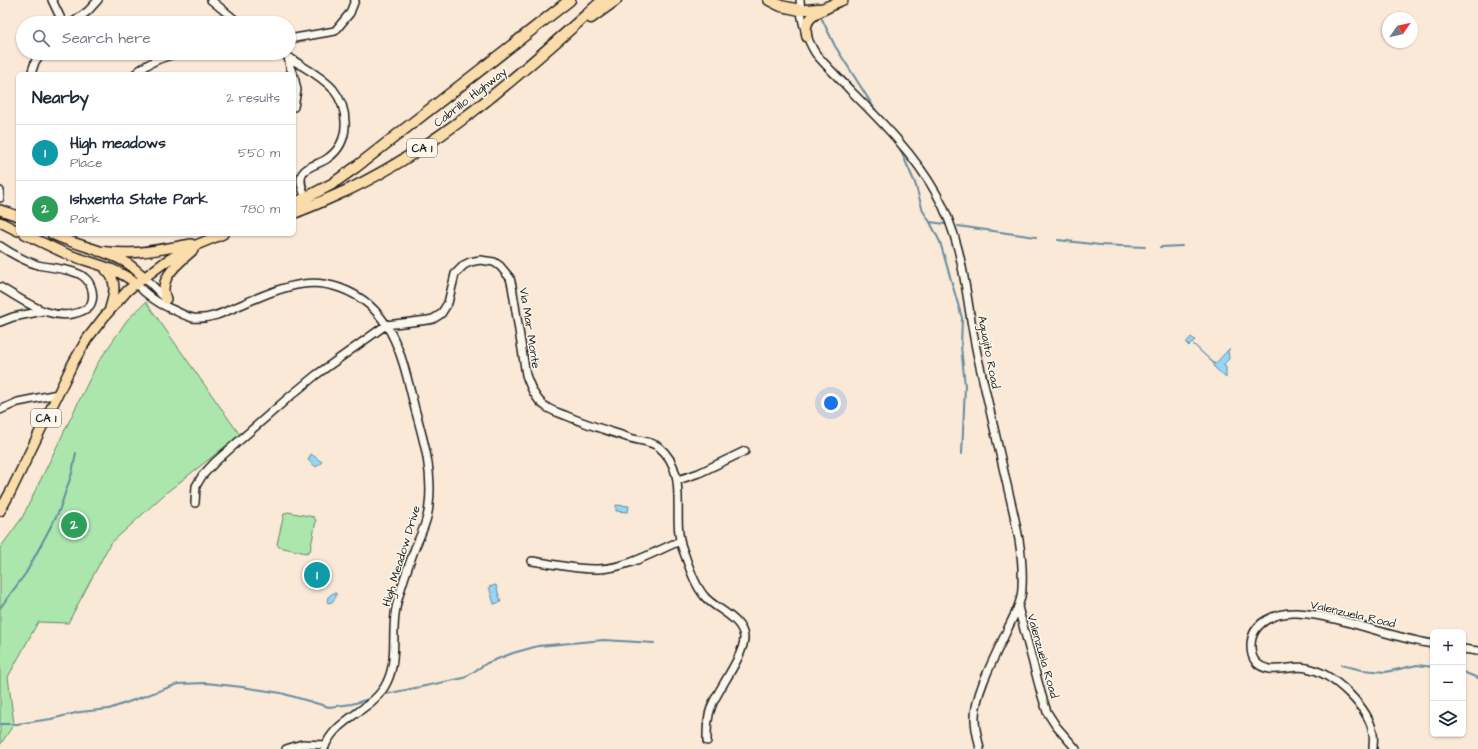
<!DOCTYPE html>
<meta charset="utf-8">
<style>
body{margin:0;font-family:"Architects Daughter",sans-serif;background:#f2f2f3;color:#1f2937}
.controls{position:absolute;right:12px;bottom:12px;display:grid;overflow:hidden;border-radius:6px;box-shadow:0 1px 3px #0004}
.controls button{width:36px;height:36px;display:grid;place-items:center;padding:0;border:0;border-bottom:1px solid #e0e1e3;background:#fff;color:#1f2937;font:20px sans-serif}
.compass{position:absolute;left:1382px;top:12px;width:36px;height:36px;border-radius:50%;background:#fff;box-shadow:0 1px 3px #0004;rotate:56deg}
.you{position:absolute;left:831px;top:403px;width:14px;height:14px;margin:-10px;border:3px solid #fff;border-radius:50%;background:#1a73e8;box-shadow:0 0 0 6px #1a73e833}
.badge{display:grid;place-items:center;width:26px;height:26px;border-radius:50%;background:#ea580c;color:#fff;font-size:13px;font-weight:700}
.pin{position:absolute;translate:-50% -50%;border:2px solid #fff;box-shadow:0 1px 4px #0006}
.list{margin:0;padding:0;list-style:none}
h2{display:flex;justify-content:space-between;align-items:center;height:52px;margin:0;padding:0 16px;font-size:17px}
h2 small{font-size:13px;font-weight:400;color:#747a83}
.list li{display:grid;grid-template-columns:26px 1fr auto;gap:12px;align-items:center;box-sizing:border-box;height:56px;padding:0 16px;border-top:1px solid #e0e1e3}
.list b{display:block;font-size:15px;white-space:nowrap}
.list p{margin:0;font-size:13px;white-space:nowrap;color:#747a83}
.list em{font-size:13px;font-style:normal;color:#747a83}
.icon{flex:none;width:22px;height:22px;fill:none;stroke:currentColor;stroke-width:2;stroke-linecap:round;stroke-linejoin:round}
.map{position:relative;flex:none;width:1478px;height:749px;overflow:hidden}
.search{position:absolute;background:#fff;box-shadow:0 1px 3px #0004;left:16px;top:16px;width:280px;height:44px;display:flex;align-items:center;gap:10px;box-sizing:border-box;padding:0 14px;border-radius:22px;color:#747a83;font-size:15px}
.panel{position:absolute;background:#fff;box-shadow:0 1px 3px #0004;left:16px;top:72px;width:280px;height:164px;border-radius:6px}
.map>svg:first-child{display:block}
.green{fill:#abe7ad;stroke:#648264}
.water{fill:#93d6f5;stroke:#638c9e}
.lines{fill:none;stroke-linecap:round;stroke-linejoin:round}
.stream{stroke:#638c9e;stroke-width:2}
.minor-casing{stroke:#1c1c1c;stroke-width:10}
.major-casing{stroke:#1c1c1c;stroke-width:12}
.highway-casing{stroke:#1c1c1c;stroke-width:13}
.minor{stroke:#fbf7ec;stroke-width:7}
.major{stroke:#fbdcab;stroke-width:9}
.highway{stroke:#fbdcab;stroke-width:10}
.labels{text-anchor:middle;stroke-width:3;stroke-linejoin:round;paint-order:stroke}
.shield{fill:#fbf7ec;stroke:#5f5e5a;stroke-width:1}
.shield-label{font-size:11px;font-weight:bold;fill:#1c1c1c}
.street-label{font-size:12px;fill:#1c1c1c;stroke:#fbf7ec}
</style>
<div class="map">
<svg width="1478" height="749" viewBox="0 0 1478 749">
<rect width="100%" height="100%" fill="#fbe9d8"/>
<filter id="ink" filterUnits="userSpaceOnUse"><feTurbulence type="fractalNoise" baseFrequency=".025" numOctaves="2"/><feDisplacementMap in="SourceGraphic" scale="8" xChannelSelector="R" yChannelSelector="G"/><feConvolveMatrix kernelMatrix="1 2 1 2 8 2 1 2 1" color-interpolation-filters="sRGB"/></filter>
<g filter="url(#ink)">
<!-- green -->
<path class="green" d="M146 302 240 435 167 492 110 544 68 623 38 622 8 677 14 724 0 745V548L22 518 97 364 127 320Z
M288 512 314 517 316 521 310 551 306 553 279 547 277 544 284 514Z"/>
<!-- water -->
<path class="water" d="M1191 337 1195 340 1192 343 1215 364 1229 349H1230L1228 350 1229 359 1223 365 1226 367V378L1213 366 1214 364 1192 343 1189 346 1186 343Z
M311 454 322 462 316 467 308 460Z
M616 505 629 506 628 512 616 511Z
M496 585 501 602 494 604 489 587Z
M333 593H336V597L332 602 328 603 327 601 328 597Z"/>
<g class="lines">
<!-- stream -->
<path class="stream" d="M822 19 835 46 878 114
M900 149 915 183 923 211 930 222 940 242 962 318 961 346 965 386 962 454
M930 222 945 224
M958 226 1036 237
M1058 240 1100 245 1145 247
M1160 247 1182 246
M0 608 26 573 59 511 72 473 76 453
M1341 665 1362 670 1386 672 1417 665 1433 667
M1463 672 1478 678
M386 694 464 678 487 663 513 653 538 646 604 640 654 643
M0 724H17L51 719 80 712 109 709 178 684 206 683 242 687 281 693 329 707 352 704 369 699"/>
<defs>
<path id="minor" d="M52 0 63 23
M211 0 239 23
M800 0C801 20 805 37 816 54 827 67 839 78 850 90 881 121 914 154 936 193 966 246 965 300 978 358 988 400 997 443 1007 485 1015 519 1024 552 1022 587 1022 601 1015 614 1009 626 998 651 974 693 975 719 975 729 978 739 980 749
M72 23 88 11 98 0
M289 39 335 31 350 13 355 0
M283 53C299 66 319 73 333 89 349 109 351 142 328 158 321 164 307 165 302 174 299 182 303 191 306 198
M288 57 290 67 293 74
M31 74 35 62 41 53
M135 74C148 62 163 57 179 53
M294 76 297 90 294 107
M0 191V198
M0 246C12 254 25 261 38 265 51 268 76 269 85 278 91 283 94 293 92 301 91 306 87 309 82 311 53 324 25 301 0 287
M144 277 166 299
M136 284C146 294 155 302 169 308 177 311 184 316 193 318 208 320 223 313 236 307 257 298 280 287 303 284 316 282 328 284 340 288 394 307 403 361 415 409 424 441 433 472 429 505 428 520 421 534 415 548 408 567 400 588 396 608 391 632 398 660 387 682 374 711 335 717 324 749
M0 322 13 317 43 311
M0 410 18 402 58 394
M678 480 699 473 745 451
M195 503 196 486 202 476 215 462 288 398 316 375 386 325 428 320 433 319 441 314 448 303 455 274 464 265 470 262 480 260 494 262 500 266 510 278 512 286 526 375C530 386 535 399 545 406 551 411 560 413 567 416 588 425 609 431 630 438 640 441 651 441 659 447 691 473 670 518 683 550 689 566 694 584 705 597 717 610 742 618 744 637 745 654 719 688 712 705 707 717 707 729 707 741
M532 561C554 564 577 570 599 569 627 568 654 552 680 541
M1018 607 1041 693 1047 712 1056 726 1076 749
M1463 649 1478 651
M286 749 302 744 325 745
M1373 749C1373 744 1374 739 1373 734 1370 708 1333 673 1307 668 1291 664 1268 677 1255 661 1252 657 1251 651 1251 646 1251 622 1276 612 1297 613 1343 616 1387 637 1433 644"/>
<path id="major" d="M800 10 823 8 843 0
M807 37C802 17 818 13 833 5
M0 210 18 216
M0 222 18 231
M25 234C39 241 53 248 67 254 90 263 117 267 136 284
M52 234C76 246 105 249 127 263 133 267 138 272 144 277
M98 251C133 256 157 250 191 244
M106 270C118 280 114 295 110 308
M166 299C157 278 179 263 193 250
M0 511 11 491 73 363 87 339 104 317 128 290 165 262 189 248 223 234"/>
<path id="highway" d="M769 0 781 6 800 10
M591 18 616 0
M294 204 332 184 356 167 570 0
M294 213C313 206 332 197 350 189 447 142 523 71 603 0"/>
</defs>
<!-- minor casing -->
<use href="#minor" class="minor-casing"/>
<!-- major casing -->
<use href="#major" class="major-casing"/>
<!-- highway casing -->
<use href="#highway" class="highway-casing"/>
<!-- minor -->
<use href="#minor" class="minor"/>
<!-- major -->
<use href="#major" class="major"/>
<!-- highway -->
<use href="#highway" class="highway"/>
</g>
</g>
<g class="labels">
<!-- shield labels -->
<g class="shield">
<rect x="407" y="139" width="30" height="18" rx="3"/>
<rect x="31" y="409" width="30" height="18" rx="3"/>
</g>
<g class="shield-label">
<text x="422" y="152">CA 1</text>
<text x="46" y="422">CA 1</text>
</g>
<!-- street labels -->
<g class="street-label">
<text transform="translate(470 97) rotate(-38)" y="4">Cabrillo Highway</text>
<text transform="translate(530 328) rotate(81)" y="4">Via Mar Monte</text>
<text transform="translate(989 352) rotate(79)" y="4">Aguajito Road</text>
<text transform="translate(401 556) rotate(-73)" y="4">High Meadow Drive</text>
<text transform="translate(1353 614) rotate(13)" y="4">Valenzuela Road</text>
<text transform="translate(1043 656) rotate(74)" y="4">Valenzuela Road</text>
</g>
</g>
</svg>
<div class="controls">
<button>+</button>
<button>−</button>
<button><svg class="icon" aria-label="layers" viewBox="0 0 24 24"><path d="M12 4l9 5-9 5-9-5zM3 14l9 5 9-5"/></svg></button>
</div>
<svg class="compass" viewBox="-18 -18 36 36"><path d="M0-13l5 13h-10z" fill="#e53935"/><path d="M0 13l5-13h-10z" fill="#747a83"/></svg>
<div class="you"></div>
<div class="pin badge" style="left:317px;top:575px;background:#0f9aa8">1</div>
<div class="pin badge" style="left:74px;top:525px;background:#2e9e5b">2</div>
<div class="search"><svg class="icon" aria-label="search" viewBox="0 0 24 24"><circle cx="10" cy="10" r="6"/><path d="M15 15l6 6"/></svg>Search here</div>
<section class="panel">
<h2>Nearby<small>2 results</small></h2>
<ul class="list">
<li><span class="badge" style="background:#0f9aa8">1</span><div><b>High meadows</b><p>Place</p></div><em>550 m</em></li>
<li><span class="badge" style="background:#2e9e5b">2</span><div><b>Ishxenta State Park</b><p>Park</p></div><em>780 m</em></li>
</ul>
</section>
</div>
